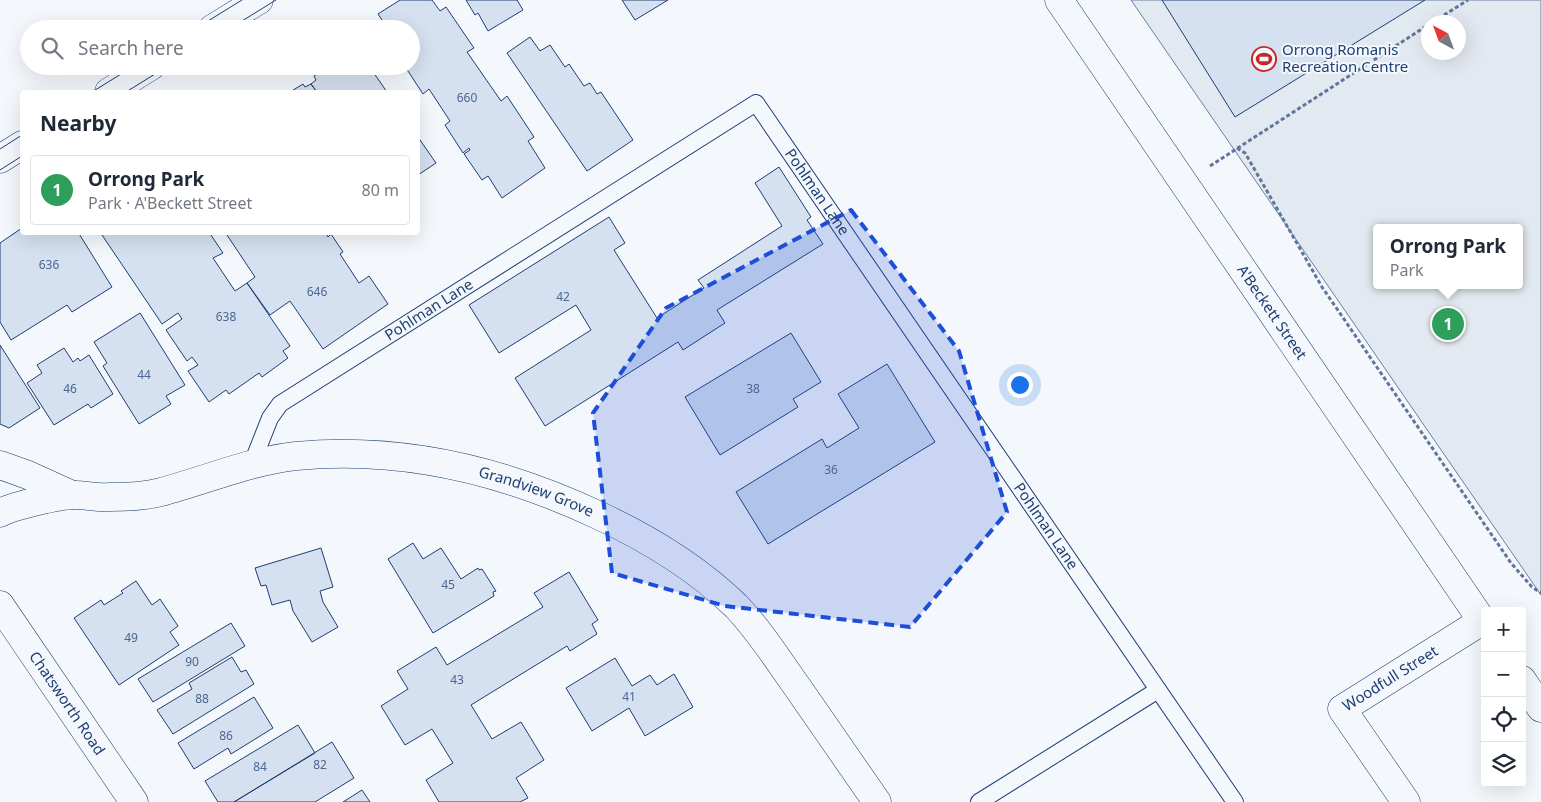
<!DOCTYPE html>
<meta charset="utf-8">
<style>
body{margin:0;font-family:"Noto Sans",sans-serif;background:#f6f6f7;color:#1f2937}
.controls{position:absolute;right:15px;bottom:15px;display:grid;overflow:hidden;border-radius:5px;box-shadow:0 5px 20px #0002}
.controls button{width:45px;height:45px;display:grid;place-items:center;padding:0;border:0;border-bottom:1px solid #e0e1e3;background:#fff;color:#1f2937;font:25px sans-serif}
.compass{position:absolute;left:1421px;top:15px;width:45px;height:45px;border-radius:50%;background:#fff;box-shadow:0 5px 20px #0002;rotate:319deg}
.you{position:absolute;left:1019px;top:384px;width:18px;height:18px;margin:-12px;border:4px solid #fff;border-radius:50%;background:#1a73e8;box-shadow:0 0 0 8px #1a73e833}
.badge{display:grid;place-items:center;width:32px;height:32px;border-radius:50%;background:#c62828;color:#fff;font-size:16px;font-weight:700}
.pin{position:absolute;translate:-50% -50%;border:2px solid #fff;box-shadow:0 1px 5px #0006}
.popup{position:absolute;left:1373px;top:224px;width:150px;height:65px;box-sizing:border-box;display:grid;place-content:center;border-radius:5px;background:#fff;filter:drop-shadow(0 1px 4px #0005);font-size:16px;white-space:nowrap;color:#747a83}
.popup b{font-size:19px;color:#1f2937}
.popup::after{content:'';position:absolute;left:50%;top:100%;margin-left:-10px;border:10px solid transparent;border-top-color:#fff}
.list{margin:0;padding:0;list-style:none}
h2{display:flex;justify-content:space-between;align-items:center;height:65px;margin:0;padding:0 20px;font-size:21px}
h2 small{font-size:16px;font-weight:400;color:#747a83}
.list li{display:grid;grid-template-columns:32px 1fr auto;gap:15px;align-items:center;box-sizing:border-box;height:70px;margin:0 10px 10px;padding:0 10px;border:1px solid #e0e1e3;border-radius:5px}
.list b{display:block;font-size:19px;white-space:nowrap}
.list p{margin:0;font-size:16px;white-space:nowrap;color:#747a83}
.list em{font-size:16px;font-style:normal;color:#747a83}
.icon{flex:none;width:28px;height:28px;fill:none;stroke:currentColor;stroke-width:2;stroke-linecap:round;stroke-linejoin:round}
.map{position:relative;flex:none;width:1541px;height:802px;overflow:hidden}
.search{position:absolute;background:#fff;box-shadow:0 5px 20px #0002;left:20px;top:20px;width:400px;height:55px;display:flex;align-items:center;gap:12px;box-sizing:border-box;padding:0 18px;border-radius:28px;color:#747a83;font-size:19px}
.panel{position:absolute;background:#fff;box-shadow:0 5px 20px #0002;left:20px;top:90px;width:400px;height:145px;border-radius:5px}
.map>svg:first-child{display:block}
.green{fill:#e3e9f0;stroke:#687fa3;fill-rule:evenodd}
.building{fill:#d5e0f0;stroke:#1d3f73}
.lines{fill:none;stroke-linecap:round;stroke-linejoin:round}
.service-casing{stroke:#1d3f73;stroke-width:18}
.minor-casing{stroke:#1d3f73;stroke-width:29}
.tertiary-casing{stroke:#1d3f73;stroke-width:29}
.secondary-casing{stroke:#1d3f73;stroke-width:29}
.path{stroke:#5e769c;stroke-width:3;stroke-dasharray:4 2.5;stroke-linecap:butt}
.service{stroke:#f4f7fb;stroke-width:16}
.minor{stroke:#f4f7fb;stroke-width:28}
.tertiary{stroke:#f4f7fb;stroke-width:28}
.secondary{stroke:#f4f7fb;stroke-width:28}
.tram{stroke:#1d3f73;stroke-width:1}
.marked{fill:#1d4ed8;fill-opacity:0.2;stroke:#1d4ed8;stroke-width:4;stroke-dasharray:10 6;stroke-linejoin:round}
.labels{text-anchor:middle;stroke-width:4;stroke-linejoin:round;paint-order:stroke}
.number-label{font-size:12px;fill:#4b6792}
.poi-label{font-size:15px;fill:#1d3f73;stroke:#f4f7fb;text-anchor:start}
.street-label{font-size:15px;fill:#1d3f73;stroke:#f4f7fb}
</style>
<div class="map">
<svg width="1541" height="802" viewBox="0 0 1541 802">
<rect width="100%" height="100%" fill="#f4f7fb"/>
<!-- green -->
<path class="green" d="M1131 0H1541V595ZM1428 22H1458V52H1428ZM1377 228H1519V285H1377Z"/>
<!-- building -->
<path class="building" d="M400 0H432L440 11 446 7 474 48 467 52 501 101 507 96 534 137 528 141 545 168 502 198 488 176 482 180 464 154 470 150 469 148 463 153 445 125 450 121 429 89 423 94 406 68 411 66 412 64 411 29H388L378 14Z
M466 0H517L523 10 488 31 478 13 475 15Z
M622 0H668L635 20Z
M1162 0H1425L1235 117Z
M530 37 540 51 550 45 565 67 569 64 584 86 590 83 597 94 601 92 633 140 587 171 507 53Z
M329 66H369L387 92H317L311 84 316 80 314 76Z
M303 84 305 87 311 84 317 92H290Z
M418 137 436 163 418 175Z
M779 167 811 217 807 220 823 244 717 310 725 323 683 350 678 342 545 426 515 378 591 330 576 305 499 353 469 305 609 217 625 243 614 250 657 318 704 288 698 280 782 226 755 183Z
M22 228V232H78L112 287 72 312 67 305 11 340 0 322V243Z
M100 232H209L223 253 213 258 235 291 247 283 290 346 283 351 288 358 262 377 259 373 229 394 226 390 209 402 188 371 198 365 192 357 187 361 166 330 182 319 178 313 162 324Z
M225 232H325L328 237 331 234 343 252 340 254 359 283 369 276 388 304 323 349 290 301 270 315 247 283 255 277Z
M140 313 185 385 166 396 171 404 139 424 103 366 107 363 94 342Z
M791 333 821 382 793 399 798 407 720 455 685 397Z
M0 345 40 408 9 428 0 424Z
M64 348 73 362 78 358 80 361 89 355 113 394 91 408 88 404 54 425 27 383 42 373 37 365Z
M887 364 935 442 768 544 736 492 822 439 827 448 859 428 838 394Z
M413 543 423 559 441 548 461 579 478 568 479 570 482 569 496 591 493 592 494 596 433 633 388 559Z
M321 548 333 587 320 591 323 602 338 627 312 642 293 611 290 600 272 605 266 585 261 586 255 568Z
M569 572 598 620 592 624 597 634 570 651 567 646 471 705 492 739 521 722 544 760 516 778 528 798 520 802H439L426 780 453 763 432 729 405 745 381 706 408 689 397 671 436 647 447 665 543 607 534 593Z
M136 581 152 605 160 599 178 626 170 632 179 645 119 685 74 618 101 600 104 605 123 593 121 591Z
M231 623 245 646 153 702 138 679Z
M232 657 241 672 246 670 254 684 173 734 157 710 192 689 189 683Z
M615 658 632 686 650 675 657 685 674 674 693 707 645 736 629 708 592 731 566 688Z
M254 697 273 728 231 754 228 748 194 769 178 743Z
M298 725 315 753 234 802H218L205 781Z
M332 742 354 778 315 802H234Z
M362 790 370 802H343Z"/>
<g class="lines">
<defs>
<g id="service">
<path id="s1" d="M251 466 270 418 280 404 756 103 1235 802"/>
<path d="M979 802 1158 690"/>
</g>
<g id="minor">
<path id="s2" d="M1059 0 1485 625"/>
<path d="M0 465 28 475 72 495"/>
<path id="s3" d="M0 513C12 506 60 495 75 495 86 495 98 498 110 497 127 497 146 496 161 492 206 480 250 461 296 456 401 446 505 471 600 516 649 539 696 567 736 606 760 631 778 660 798 688 824 726 851 764 877 802"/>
<path d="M1522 680 1541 708"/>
<path id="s4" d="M1406 802 1342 709 1482 621"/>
</g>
<g id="tertiary">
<path id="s5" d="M0 605 134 802"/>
</g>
<path id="secondary" d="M212 29 259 0
M109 92 151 66
M0 159 22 145"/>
</defs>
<!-- service casing -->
<use href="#service" class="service-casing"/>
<!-- minor casing -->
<use href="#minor" class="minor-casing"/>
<!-- tertiary casing -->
<use href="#tertiary" class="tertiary-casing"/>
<!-- secondary casing -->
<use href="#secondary" class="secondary-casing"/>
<!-- path -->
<path class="path" d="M1433 22 1468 0
M1237 148 1245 153 1248 158 1322 287 1511 563 1532 587 1541 593
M1210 166 1428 25"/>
<!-- service -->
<use href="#service" class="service"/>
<!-- minor -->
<use href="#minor" class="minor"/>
<!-- tertiary -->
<use href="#tertiary" class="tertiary"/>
<!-- secondary -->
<use href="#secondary" class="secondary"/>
<!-- tram -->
<path class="tram" d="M195 29 242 0
M229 29 276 0
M92 92 134 66
M126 92 168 66
M0 149 22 135
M0 170 22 156"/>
</g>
<!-- marked area -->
<path class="marked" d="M851 210 959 351 1007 512 910 627 725 606 612 573 593 413 666 308Z"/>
<!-- icons -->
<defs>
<symbol id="stadium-ring" viewBox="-11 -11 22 22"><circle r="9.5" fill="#f4f7fb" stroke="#c62828" stroke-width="1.5"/><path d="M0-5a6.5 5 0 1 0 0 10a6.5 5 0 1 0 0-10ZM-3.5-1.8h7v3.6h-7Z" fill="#c62828"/></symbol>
</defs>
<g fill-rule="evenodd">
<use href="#stadium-ring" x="1250" y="45" width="28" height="28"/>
</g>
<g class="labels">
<!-- number labels -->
<g class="number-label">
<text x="467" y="102">660</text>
<text x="49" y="269">636</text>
<text x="317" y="296">646</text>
<text x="563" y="301">42</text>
<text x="226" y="321">638</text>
<text x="144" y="379">44</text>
<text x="70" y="393">46</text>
<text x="753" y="393">38</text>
<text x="831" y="474">36</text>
<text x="448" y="589">45</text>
<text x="131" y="642">49</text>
<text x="192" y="666">90</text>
<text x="457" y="684">43</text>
<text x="629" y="701">41</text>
<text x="202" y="703">88</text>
<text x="226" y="740">86</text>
<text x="320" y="769">82</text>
<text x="260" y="771">84</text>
</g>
<!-- poi labels -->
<g class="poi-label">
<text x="1282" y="55">Orrong Romanis<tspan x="1282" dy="17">Recreation Centre</tspan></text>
</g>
<!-- street labels -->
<g class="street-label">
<text dy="5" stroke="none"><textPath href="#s1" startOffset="740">Pohlman Lane</textPath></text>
<text dy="5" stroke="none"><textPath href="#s1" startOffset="245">Pohlman Lane</textPath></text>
<text dy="5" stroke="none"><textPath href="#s2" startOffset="378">A'Beckett Street</textPath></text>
<text dy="5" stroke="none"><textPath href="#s3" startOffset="549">Grandview Grove</textPath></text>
<text dy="5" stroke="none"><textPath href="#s1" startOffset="1145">Pohlman Lane</textPath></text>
<text dy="5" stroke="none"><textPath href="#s4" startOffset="170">Woodfull Street</textPath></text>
<text dy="5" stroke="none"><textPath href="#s5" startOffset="119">Chatsworth Road</textPath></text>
</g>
</g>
</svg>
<div class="controls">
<button>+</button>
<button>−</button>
<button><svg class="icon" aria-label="locate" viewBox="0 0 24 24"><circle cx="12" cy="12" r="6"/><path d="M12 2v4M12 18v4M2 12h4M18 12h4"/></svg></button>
<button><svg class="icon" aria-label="layers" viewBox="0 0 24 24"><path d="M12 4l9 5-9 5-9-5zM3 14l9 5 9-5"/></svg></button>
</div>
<svg class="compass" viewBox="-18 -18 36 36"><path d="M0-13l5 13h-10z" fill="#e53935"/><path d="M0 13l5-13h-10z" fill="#747a83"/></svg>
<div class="you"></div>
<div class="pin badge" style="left:1448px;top:324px;background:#2e9e5b">1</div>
<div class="popup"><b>Orrong Park</b>Park</div>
<div class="search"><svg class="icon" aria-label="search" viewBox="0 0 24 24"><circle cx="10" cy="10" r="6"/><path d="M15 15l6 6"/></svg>Search here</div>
<section class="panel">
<h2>Nearby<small></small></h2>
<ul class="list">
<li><span class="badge" style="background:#2e9e5b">1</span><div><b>Orrong Park</b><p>Park · A'Beckett Street</p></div><em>80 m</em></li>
</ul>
</section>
</div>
